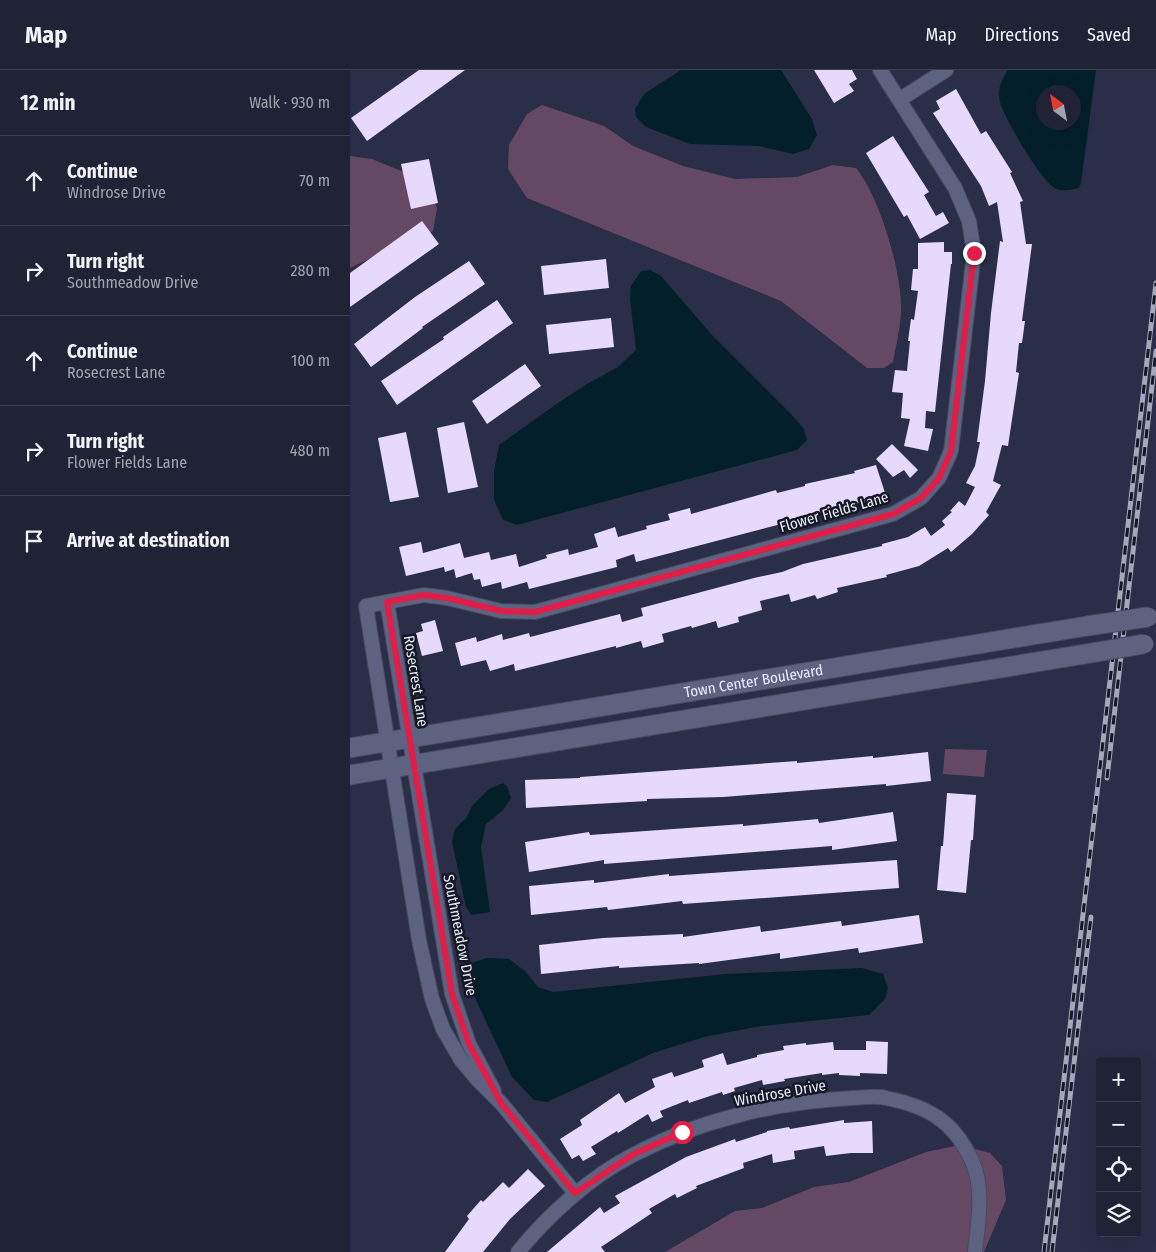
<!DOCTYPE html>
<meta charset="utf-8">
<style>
body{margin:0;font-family:"Fira Sans Condensed",sans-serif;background:#2d2f42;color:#f1f3f6}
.controls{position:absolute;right:15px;bottom:15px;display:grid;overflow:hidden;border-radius:5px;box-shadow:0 5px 20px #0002}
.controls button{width:45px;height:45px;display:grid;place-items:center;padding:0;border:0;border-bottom:1px solid #3d3f51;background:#202236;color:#f1f3f6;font:25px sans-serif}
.compass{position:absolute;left:686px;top:15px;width:45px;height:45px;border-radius:50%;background:#202236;box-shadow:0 5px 20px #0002;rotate:328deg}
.stop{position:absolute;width:15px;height:15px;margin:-11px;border:4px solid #e11d48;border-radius:50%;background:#fff}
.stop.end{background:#e11d48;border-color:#fff;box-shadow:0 1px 5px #0008}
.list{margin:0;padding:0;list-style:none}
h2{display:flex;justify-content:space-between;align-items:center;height:65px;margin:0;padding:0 20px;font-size:21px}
h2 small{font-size:16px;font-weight:400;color:#a2a4ad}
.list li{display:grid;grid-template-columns:32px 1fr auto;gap:15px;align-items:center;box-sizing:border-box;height:90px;padding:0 20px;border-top:1px solid #3d3f51}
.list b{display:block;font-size:19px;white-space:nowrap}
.list p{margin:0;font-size:16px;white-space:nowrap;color:#a2a4ad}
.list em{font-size:16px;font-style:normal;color:#a2a4ad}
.icon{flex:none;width:28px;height:28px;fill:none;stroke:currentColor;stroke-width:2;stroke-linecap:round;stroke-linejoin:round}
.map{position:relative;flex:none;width:806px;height:1182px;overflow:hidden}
header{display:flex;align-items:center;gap:30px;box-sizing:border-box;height:70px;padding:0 25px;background:#202236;border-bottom:1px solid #3d3f51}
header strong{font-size:24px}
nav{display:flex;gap:28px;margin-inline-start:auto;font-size:18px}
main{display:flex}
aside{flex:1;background:#202236}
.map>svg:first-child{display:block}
.green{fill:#654964}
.water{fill:#03202a;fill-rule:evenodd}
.building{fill:#e6d9fb}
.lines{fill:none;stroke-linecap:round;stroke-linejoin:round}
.minor-casing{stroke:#46495f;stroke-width:16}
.secondary-casing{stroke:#46495f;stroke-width:21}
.minor{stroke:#5d6280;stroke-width:14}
.secondary{stroke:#5d6280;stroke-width:19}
.rail-casing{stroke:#a5a8bd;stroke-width:5}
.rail{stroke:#151723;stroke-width:3;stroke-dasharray:9;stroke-linecap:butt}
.secondary-bridge-casing{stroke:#46495f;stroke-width:21;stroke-linecap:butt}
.secondary-bridge{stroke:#5d6280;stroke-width:19}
.route{stroke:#e11d48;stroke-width:6}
.labels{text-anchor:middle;stroke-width:5;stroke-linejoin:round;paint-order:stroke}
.street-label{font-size:15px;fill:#e8ebfc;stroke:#151723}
</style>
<header>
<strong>Map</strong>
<nav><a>Map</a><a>Directions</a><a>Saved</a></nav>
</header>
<main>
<aside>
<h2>12 min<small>Walk · 930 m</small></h2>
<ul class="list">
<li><svg class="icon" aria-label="ahead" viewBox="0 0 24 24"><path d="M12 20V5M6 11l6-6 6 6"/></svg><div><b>Continue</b><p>Windrose Drive</p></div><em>70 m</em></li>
<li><svg class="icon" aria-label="right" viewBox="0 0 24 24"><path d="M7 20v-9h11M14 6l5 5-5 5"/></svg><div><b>Turn right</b><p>Southmeadow Drive</p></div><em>280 m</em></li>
<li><svg class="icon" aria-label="ahead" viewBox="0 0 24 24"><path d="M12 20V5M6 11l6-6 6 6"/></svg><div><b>Continue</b><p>Rosecrest Lane</p></div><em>100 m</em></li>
<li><svg class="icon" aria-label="right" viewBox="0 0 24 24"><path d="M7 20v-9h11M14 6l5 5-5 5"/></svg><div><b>Turn right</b><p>Flower Fields Lane</p></div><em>480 m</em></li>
<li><svg class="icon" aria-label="arrive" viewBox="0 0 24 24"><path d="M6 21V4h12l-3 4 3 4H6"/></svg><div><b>Arrive at destination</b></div></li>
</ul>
</aside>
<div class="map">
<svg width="806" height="1182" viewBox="0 0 806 1182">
<rect width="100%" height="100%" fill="#2a2e48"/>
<!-- green -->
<path class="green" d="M192 35 254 56 283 76 333 96 385 109 447 107 483 95 506 98C530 127 553 205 551 243 550 259 546 276 543 292L534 298H517L431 231 177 128 158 99 159 75 177 44Z
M0 86 22 89 56 103 78 117 87 138 83 161 61 176 34 182 0 198Z
M595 679 637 680 634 707 593 704Z
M610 1075 640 1083 652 1096 656 1130 634 1182H315L385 1141 412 1138 464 1117 499 1112 576 1082Z"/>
<!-- water -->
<path class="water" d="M331 0H431L462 49 467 65 459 79 443 84 409 76 340 74 296 57 286 47 285 39 294 24Z
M658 0H746L731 113 729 118C720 120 710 122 703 117 689 107 654 48 650 32 647 19 651 11 658 0ZM694 22H724V52H694Z
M300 200 311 206 362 265 441 344 454 359 457 370 447 380 167 455 153 450 144 430V401L149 375 208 333 237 314 268 297 286 280 280 229 281 216 291 201Z
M153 713 157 716 161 728 153 740 136 754 131 777 140 842 121 845 116 837 102 772 105 759 117 747 122 736 139 719Z
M137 888 159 889 175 901 188 917 203 922 376 904 512 898 533 904 538 918 535 929 519 945 411 956 354 967 303 983 197 1032 184 1030 162 1007 118 913 124 892Z"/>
<!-- building -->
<path class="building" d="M69 0H115L17 71 1 48Z
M464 0H502L507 9 499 14 504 21 484 33Z
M606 19 631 64 636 61 662 102 660 103 673 131 670 132 676 174H682L672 251H675L672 273H669L666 302 669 303 658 376 652 375 643 411 651 415 636 442 639 445 622 464 601 482 598 478 569 496 536 505 537 507 487 518 488 522 467 529 465 525 441 532 439 524 410 531 412 540 388 547 389 552 368 558 366 551 342 558 341 556 312 564 314 572 293 578 291 571 266 578V576L165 601 164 594 140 601 136 590 111 596 105 573 126 567 127 572 152 564 153 570 179 563 180 567 270 544 272 552 293 546 291 538 404 508 432 502 453 494 532 476V474L558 467 575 457 581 466 595 455 592 451 602 442 600 441 609 431 615 436 625 417 616 413 625 396 630 372H627L635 311 641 243 650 171 653 172 647 132 639 136 631 116 583 43 590 39 586 31Z
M543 66 579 122 574 125 586 146 593 142 599 153 570 169 557 145 554 147 516 83Z
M79 89 88 133 61 139 51 94Z
M72 151 89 174 0 237V203Z
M594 172V182H602V194H601L585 342 576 341 575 358 583 359 578 381 554 376 560 349 551 348 553 323 542 322 545 300 557 301 560 271H558L561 249 564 250 568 221 561 220 563 199H568V173Z
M256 189 259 218 194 225 191 196Z
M119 191 135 214 72 257 73 258 21 297 4 274 65 227Z
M147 230 163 253 47 335 31 311 94 269 93 267Z
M261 248 264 277 199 284 196 255Z
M175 294 191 316 137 354 122 331Z
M114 352 128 417 98 423 87 358Z
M56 362 69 427 40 432 28 368Z
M542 374 568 400 560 408 554 400 543 407 526 389Z
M526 395 536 426 463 445 462 444 434 451 435 453 286 492 284 484 266 490 267 497 179 519 177 512 152 519 151 512 132 517 130 509 124 510 122 503 106 508 104 499 95 502 94 497 56 506 49 477 71 472 73 483 110 473 114 488 139 482 141 490 166 484 169 497 197 488 196 485 218 479 219 485 248 477 244 464 265 457 268 467 297 459 296 456 320 450 318 444 340 438 341 444 426 420 427 423 455 416V414L505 403 504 401Z
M85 550 93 581 72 586 66 563 73 561 71 554Z
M578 682 581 711 536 716V714L373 727 297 729V731L176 738 175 710 230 708V707L447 691V693L523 686V688Z
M597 723 626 725 623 770H621L616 823 587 820 591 776H593Z
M543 742 547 771 482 780V776L254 794V790L179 802 175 772 239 762 240 765 393 754V756L468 749 469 753Z
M547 790 549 818 333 834 332 831 258 840 257 837 181 845 179 816 244 810V813L319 804V806Z
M569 845 573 873 509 883 508 878 430 889V883L349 894V893L269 898V896L191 904 189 875 253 868 333 864V867L410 856 411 862 491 851 492 856Z
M516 971 538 972 537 1004 510 1003V1006L489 1005V1003L472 1005V1003L434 1009 435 1011 413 1015 412 1010 384 1018 385 1021 373 1025 372 1022 339 1033 338 1030 310 1041 313 1047 302 1052 298 1044 268 1063 267 1061 241 1077 246 1084 233 1091 229 1085 222 1089 210 1069 232 1055 230 1050 269 1023 275 1033 305 1017 302 1009 322 1002 324 1007 354 997 352 990 373 983 377 995 407 987V985L434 980 433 976 456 973V975L483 972 484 980H516Z
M494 1050V1053L522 1051 523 1083H501L476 1086 474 1076 444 1081 445 1089 423 1093 422 1084 393 1093 394 1098 346 1116 347 1118 327 1128 325 1124 299 1139 302 1143 251 1177 255 1182H197L250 1137 254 1143 270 1133 265 1126 336 1087 385 1069 386 1072 417 1062V1061L439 1057 440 1059Z
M178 1099 195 1116 160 1149 133 1182H95L119 1149 117 1146 131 1130 133 1132 153 1112 159 1118Z"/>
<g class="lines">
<defs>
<path id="minor" d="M549 30 596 0
M37 532 102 924 119 974 144 1021
M225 1123 151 1033 127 1009 111 990 93 959 82 929 69 870 16 536 74 525 97 528 151 541 185 542 543 444 571 428 589 408 601 381 624 183 619 151 605 118 530 0
M168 1182C198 1145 240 1107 283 1085 349 1050 427 1032 502 1028 512 1028 525 1025 536 1028 576 1036 603 1050 621 1089 635 1117 628 1152 625 1182"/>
<g id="secondary">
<path id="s1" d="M0 678 737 556"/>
<path d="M0 705 735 584"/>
</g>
</defs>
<!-- minor casing -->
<use href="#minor" class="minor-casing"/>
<!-- secondary casing -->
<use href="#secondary" class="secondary-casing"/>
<!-- minor -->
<use href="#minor" class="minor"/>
<!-- secondary -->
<use href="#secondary" class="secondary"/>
<defs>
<path id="rail" d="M757 708 806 281
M694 1182 806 213
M702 1182 741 847"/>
</defs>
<!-- rail casing -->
<use href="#rail" class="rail-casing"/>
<!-- rail -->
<use href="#rail" class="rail"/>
<defs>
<path id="secondary-bridge" d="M737 556 798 547
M735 584 794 574"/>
</defs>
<!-- secondary-bridge casing -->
<use href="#secondary-bridge" class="secondary-bridge-casing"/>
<!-- secondary-bridge -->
<use href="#secondary-bridge" class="secondary-bridge"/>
</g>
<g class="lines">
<!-- route -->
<path class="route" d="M332 1062 282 1085 225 1123 151 1033 119 974 102 924 37 532 74 525 97 528 151 541 185 542 543 444 571 428 589 408 601 381 624 183"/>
</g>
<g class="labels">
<!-- street labels -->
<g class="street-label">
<text transform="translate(484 442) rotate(-16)" y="5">Flower Fields Lane</text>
<text transform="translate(66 611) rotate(81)" y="5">Rosecrest Lane</text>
<text dy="5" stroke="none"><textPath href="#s1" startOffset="409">Town Center Boulevard</textPath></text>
<text transform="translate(110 865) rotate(79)" y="5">Southmeadow Drive</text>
<text transform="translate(430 1023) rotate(-10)" y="5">Windrose Drive</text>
</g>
</g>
</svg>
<div class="controls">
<button>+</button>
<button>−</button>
<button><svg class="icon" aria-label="locate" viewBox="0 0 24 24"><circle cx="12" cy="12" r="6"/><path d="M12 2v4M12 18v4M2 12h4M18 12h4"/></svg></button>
<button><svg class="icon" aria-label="layers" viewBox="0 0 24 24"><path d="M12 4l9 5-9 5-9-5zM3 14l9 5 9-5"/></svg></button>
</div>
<svg class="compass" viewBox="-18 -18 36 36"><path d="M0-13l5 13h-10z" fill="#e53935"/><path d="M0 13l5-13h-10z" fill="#a2a4ad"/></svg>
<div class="stop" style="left:332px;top:1062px"></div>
<div class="stop end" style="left:624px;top:183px"></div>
</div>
</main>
